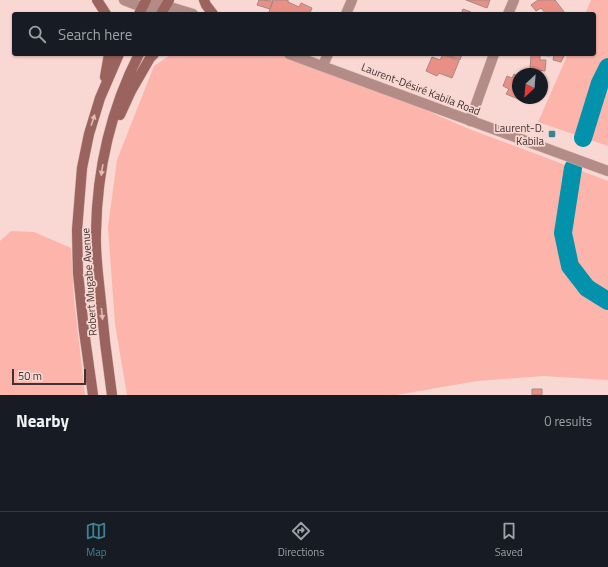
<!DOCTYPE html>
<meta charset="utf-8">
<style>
body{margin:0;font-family:"Titillium Web",sans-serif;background:#20242c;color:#f1f3f6}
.compass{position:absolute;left:512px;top:68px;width:36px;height:36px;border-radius:50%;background:#171b24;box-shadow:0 1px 3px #0004;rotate:206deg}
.scale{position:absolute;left:12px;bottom:10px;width:74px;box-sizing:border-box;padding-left:4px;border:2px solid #3f3230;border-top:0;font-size:11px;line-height:14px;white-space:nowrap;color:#3f3230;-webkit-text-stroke:3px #f9d7d2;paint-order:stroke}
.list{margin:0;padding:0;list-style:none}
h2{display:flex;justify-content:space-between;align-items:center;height:52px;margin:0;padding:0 16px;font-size:17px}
h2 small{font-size:13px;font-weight:400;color:#9ea1a6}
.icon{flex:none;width:22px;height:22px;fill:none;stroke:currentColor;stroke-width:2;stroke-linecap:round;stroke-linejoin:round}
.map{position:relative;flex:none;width:608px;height:395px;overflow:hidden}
.search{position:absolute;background:#171b24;box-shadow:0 1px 3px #0004;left:12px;right:12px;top:12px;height:44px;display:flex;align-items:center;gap:10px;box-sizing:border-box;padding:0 14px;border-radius:4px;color:#9ea1a6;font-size:15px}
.sheet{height:116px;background:#171b24}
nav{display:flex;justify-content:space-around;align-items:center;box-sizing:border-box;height:56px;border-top:1px solid #363941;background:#171b24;font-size:11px;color:#9ea1a6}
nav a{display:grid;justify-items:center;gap:2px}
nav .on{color:#3e8192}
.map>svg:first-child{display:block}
.green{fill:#fcb4ab}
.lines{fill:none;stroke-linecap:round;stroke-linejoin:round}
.river{stroke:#0292ac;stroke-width:18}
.building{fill:#e89086;stroke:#a68783}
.minor-casing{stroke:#d4b6b2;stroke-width:11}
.tertiary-casing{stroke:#d4b6b2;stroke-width:11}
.secondary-casing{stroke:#d4b6b2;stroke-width:11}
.minor{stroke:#b38c87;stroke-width:10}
.tertiary{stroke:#b38c87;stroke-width:10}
.secondary{stroke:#9b635d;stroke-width:10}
.oneway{fill:#e2bab5}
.poi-dot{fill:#3e8192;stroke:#f9d7d2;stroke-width:1.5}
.labels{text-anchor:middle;stroke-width:3.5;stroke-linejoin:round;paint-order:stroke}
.street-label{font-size:11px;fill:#3f3230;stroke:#f9d7d2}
.poi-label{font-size:11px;fill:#3f3230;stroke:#f9d7d2;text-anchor:end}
</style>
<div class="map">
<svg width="608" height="395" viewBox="0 0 608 395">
<rect width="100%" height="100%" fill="#f9d7d2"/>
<!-- green -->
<path class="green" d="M591 0H608V146L538 122 568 54H594V14H585Z
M172 54 293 55 323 65 469 129 608 181V380L543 376 477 381 396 395H127L115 324 108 227 117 160 154 66Z
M11 231 34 232 71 248 74 299 85 395H0V241Z"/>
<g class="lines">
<!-- river -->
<path class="river" d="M583 138 600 83 608 67
M573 168 563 233 570 266 587 288 608 301"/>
</g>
<!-- building -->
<path class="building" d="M259 0 273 1 270 9 257 5Z
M273 0H288V2L299 7 301 3 312 8 310 13 308 12 307 14H274L269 12Z
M466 0H490L487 8Z
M538 0H555L565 13 563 14H546L541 8 536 11 531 5Z
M463 9 471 12 470 14H461Z
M443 54 459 61 452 78 439 73 437 76 426 71 432 57 440 60Z
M451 54H462L460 60 450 56Z
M523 54H550V56L540 55V60H546L545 71 530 69 531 55Z
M554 54H565L561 62 553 60Z
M514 74 518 76V98H524L523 101 506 94 509 89 503 86 507 76 512 78Z
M532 389H542V395H532Z"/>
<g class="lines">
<defs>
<path id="minor" d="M124 0 142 7
M346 14 352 0
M508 14 514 0
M323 65 328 54
M470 121 494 54"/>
<path id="tertiary" d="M147 0 193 14
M142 7 163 14
M289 54 608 171"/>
<path id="secondary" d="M97 0 106 14
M204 0 206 5 213 14
M139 14 146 0
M161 14 169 0
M105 77 109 54
M120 115 131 91 150 58 154 54
M93 395 84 331 78 273 77 230 82 168 89 134 100 98 119 54
M112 395C107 361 103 327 100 293 98 273 95 252 96 232 97 170 111 109 139 54"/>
</defs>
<!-- minor casing -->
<use href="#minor" class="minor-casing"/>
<!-- tertiary casing -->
<use href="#tertiary" class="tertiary-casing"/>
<!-- secondary casing -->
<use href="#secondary" class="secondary-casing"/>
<!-- minor -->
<use href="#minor" class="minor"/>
<!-- tertiary -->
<use href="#tertiary" class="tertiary"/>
<!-- secondary -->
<use href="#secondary" class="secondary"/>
</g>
<!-- one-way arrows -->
<defs><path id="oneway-solid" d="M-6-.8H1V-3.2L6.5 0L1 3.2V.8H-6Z"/></defs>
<g class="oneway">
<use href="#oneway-solid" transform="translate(93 120) rotate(-72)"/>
<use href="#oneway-solid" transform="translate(102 170) rotate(99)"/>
<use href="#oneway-solid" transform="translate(102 314) rotate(84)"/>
</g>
<!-- markers -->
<rect class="poi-dot" x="548" y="130" width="8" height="8" rx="2"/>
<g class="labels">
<!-- street labels -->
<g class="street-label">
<text transform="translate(421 89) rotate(21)" y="4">Laurent-Désiré Kabila Road</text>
<text transform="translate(89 282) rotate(-94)" y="4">Robert Mugabe Avenue</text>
</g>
<!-- poi labels -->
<g class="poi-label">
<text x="544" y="132">Laurent-D.<tspan x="544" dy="13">Kabila</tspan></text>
</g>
</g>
</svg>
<svg class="compass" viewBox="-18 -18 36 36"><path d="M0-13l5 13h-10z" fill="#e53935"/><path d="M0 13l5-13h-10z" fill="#9ea1a6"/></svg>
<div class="scale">50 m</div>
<div class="search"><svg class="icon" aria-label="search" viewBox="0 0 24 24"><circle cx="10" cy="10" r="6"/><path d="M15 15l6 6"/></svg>Search here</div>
</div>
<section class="sheet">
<h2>Nearby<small>0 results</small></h2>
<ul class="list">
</ul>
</section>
<nav>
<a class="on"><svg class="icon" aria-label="map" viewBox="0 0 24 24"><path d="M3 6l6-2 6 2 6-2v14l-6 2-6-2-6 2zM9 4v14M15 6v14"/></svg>Map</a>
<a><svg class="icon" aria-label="directions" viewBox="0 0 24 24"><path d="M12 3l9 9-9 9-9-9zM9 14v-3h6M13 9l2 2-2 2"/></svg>Directions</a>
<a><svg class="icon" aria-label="saved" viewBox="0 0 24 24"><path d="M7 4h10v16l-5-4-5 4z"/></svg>Saved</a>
</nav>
